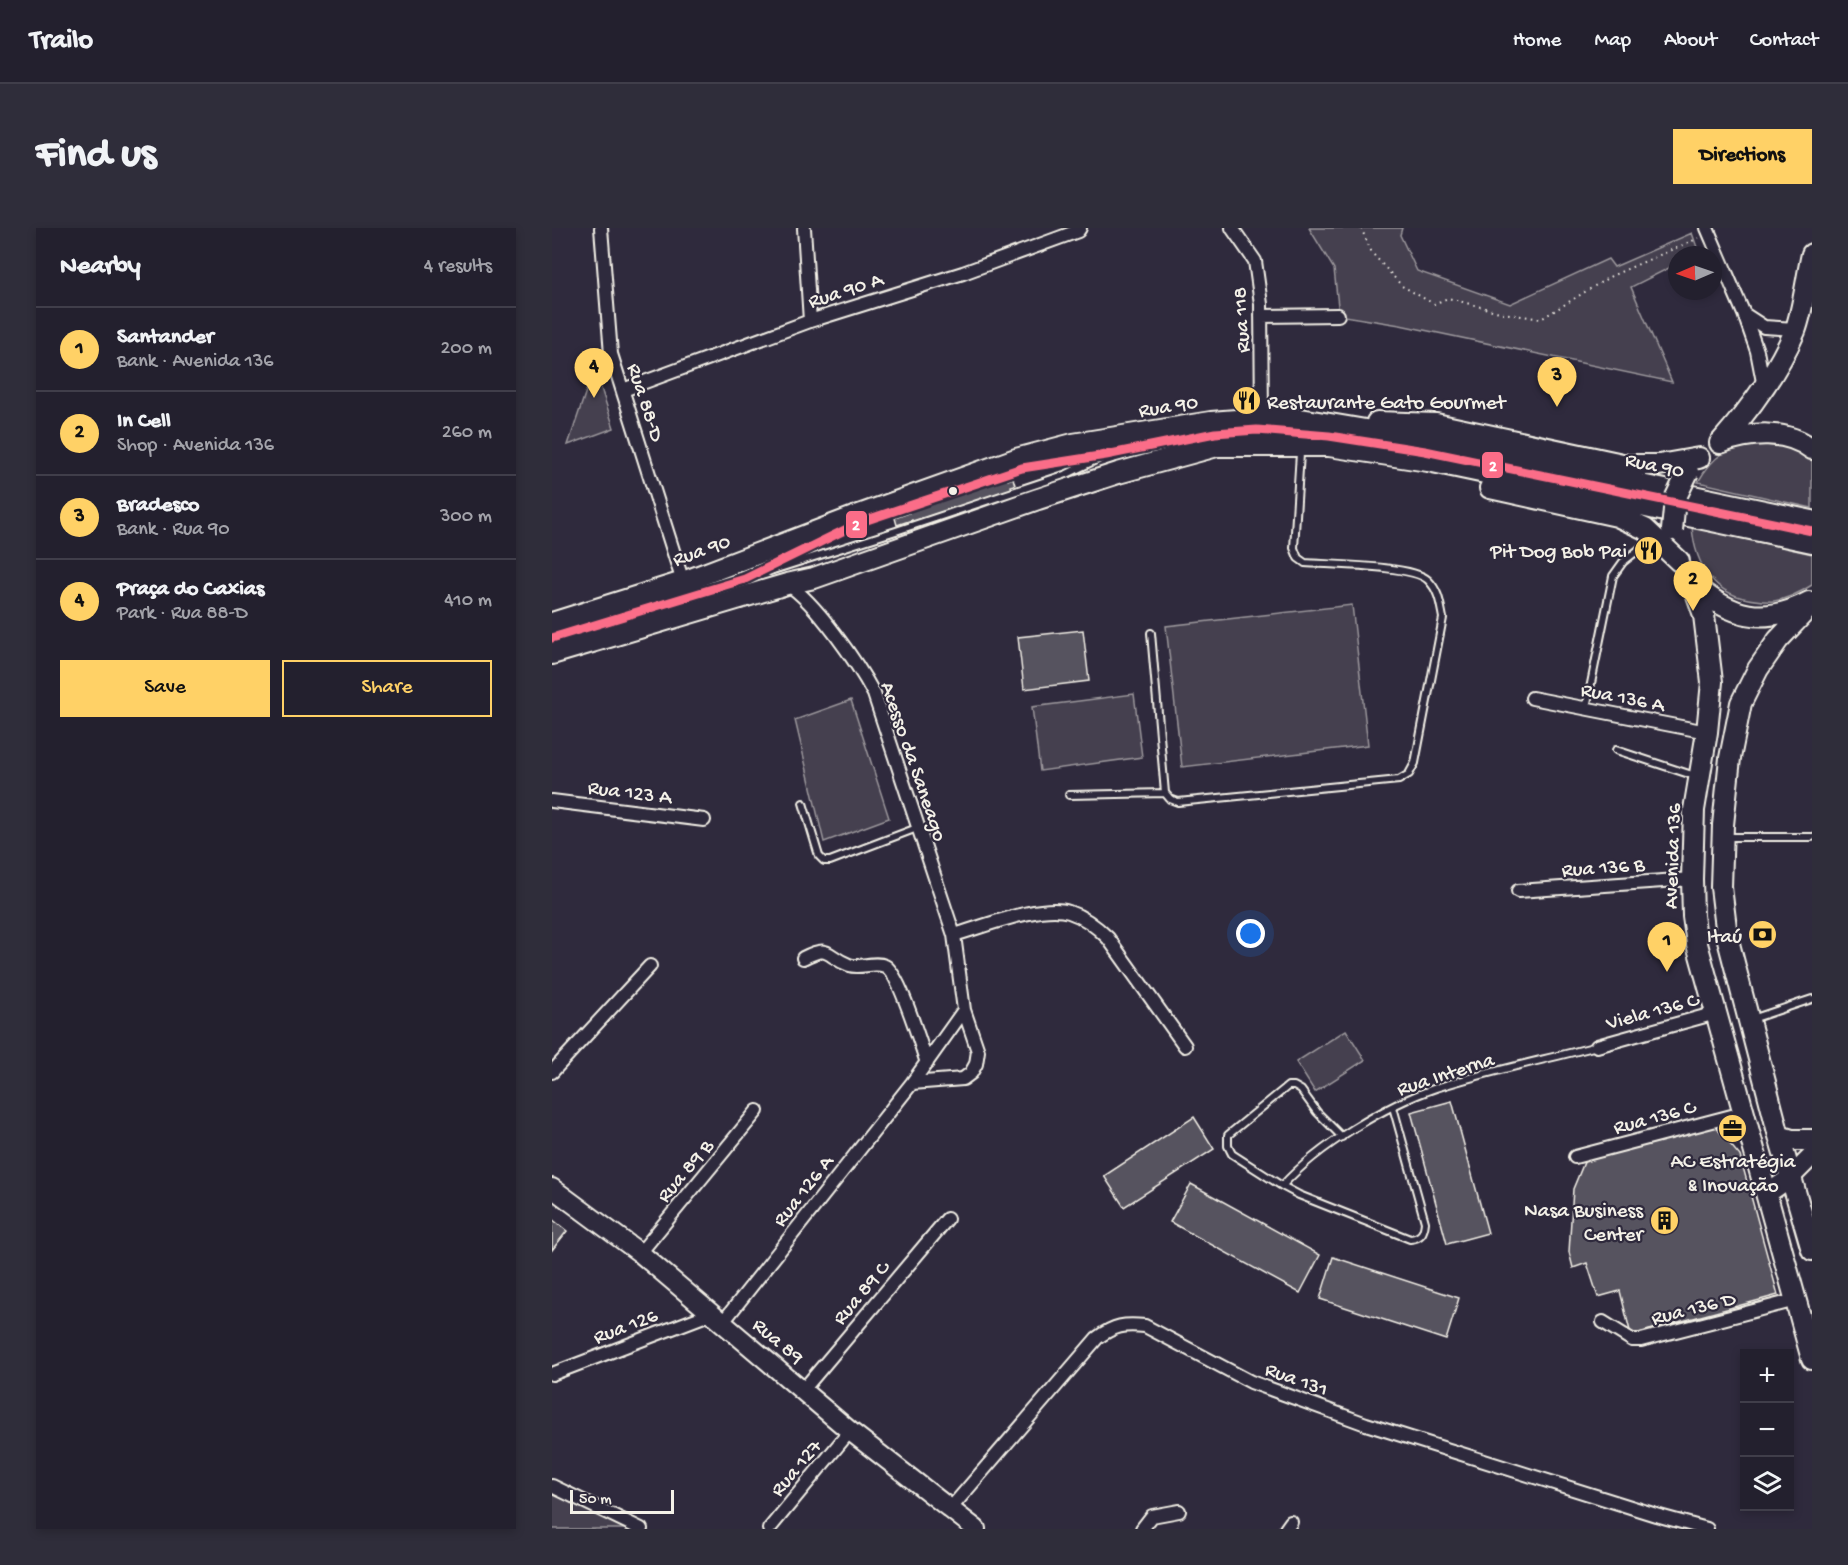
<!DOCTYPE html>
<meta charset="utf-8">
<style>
body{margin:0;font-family:"Gochi Hand",sans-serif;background:#2f2d3a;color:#f1f3f6}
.controls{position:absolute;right:18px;bottom:18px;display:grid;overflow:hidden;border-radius:0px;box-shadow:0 3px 9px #0003}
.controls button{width:54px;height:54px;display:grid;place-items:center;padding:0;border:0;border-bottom:2px solid #403e4a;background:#23202e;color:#f1f3f6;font:30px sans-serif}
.compass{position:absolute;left:1116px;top:18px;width:54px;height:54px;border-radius:50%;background:#23202e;box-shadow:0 3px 9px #0003;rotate:268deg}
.scale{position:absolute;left:18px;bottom:15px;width:104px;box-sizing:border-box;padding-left:6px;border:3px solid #f4f1e8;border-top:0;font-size:16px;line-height:21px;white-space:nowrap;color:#f4f1e8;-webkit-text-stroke:4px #2f2a3d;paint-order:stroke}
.you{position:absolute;left:699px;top:706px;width:21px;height:21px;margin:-15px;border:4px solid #fff;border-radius:50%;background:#1a73e8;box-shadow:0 0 0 9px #1a73e833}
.badge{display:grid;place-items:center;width:39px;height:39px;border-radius:50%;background:#ffd166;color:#111;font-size:20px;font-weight:700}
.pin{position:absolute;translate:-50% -50px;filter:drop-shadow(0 2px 3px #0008)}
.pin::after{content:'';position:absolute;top:32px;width:21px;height:18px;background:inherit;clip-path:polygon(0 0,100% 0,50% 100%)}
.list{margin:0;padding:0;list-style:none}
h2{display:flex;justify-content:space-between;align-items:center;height:78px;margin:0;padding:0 24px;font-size:26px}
h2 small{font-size:20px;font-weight:400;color:#a3a3aa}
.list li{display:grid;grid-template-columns:39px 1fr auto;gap:18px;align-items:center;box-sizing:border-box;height:84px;padding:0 24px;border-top:2px solid #403e4a}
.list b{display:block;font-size:22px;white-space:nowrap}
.list p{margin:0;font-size:20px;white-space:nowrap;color:#a3a3aa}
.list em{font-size:20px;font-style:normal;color:#a3a3aa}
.actions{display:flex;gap:12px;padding:18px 24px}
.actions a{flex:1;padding:14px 0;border:2px solid #ffd166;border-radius:0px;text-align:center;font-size:21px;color:#ffd166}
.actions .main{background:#ffd166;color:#111}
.icon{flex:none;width:33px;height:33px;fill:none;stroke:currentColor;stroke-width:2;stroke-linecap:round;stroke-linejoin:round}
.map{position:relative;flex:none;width:1260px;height:1301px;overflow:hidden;border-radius:0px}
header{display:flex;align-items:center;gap:36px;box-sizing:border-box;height:84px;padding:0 30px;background:#23202e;border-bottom:2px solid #403e4a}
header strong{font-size:28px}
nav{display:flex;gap:33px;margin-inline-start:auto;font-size:21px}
.intro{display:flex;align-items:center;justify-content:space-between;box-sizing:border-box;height:144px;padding:0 36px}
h1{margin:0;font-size:42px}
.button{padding:15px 27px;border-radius:0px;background:#ffd166;color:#111;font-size:21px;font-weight:700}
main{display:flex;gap:36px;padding:0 36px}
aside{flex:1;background:#23202e;border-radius:0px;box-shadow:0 3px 9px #0003}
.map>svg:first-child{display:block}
.green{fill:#454050;stroke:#9c989c;stroke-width:1.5}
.building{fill:#56525f;stroke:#f4f1e8;stroke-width:1.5}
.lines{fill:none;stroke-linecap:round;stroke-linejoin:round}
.lane-casing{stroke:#f4f1e8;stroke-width:10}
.street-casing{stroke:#f4f1e8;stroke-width:16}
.secondary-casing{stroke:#f4f1e8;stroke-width:22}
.primary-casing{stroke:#f4f1e8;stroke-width:24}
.path{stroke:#f4f1e8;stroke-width:2;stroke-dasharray:1.5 4.5;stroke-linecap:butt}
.lane{stroke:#2f2a3d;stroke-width:6}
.street{stroke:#2f2a3d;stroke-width:12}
.secondary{stroke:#2f2a3d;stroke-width:18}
.primary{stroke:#2f2a3d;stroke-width:20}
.primary-bridge-casing{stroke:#f4f1e8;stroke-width:24;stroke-linecap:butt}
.primary-bridge{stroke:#2f2a3d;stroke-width:20}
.bus-1-casing{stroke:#2f2a3d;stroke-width:14}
.bus-1{stroke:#fb6d88;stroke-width:9}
.bus-dot{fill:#f4f1e8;stroke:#2f2a3d;stroke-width:2}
.labels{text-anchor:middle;stroke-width:4.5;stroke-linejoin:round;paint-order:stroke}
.street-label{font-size:21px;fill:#f4f1e8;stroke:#2f2a3d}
.poi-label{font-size:21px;fill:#f4f1e8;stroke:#2f2a3d;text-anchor:end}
.line-badge{stroke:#2f2a3d;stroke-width:2}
.badge-label{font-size:16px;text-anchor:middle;font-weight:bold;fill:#fff}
</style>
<header>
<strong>Trailo</strong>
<nav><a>Home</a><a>Map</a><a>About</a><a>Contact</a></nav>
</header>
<div class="intro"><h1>Find us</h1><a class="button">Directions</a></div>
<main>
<aside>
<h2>Nearby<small>4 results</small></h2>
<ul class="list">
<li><span class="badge">1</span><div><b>Santander</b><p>Bank · Avenida 136</p></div><em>200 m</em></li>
<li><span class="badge">2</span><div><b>In Cell</b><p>Shop · Avenida 136</p></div><em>260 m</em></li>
<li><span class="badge">3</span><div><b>Bradesco</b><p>Bank · Rua 90</p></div><em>300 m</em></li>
<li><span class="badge">4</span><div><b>Praça do Caxias</b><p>Park · Rua 88-D</p></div><em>410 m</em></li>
</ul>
<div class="actions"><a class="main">Save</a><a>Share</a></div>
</aside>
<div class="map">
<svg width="1260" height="1301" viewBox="0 0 1260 1301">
<rect width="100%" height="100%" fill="#2f2a3d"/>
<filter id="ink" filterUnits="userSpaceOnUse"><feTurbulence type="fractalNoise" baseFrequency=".0167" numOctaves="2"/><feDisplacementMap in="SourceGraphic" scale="12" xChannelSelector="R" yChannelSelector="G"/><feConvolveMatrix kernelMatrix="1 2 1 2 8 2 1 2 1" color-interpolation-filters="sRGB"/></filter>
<g filter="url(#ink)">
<!-- green -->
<path class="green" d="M757 0H850L848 7 865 43 958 76 1056 31 1062 39 1140 5 1147 25 1142 27H1125V36L1079 59 1120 154 848 97 787 87 782 41Z
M42 139 62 200 16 217Z
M1209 213 1237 218 1260 233V280L1146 254C1164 223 1176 221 1209 213Z
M1140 299 1260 326V357C1249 364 1235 371 1222 373 1216 374 1209 373 1203 372 1162 368 1143 337 1140 299Z
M800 377 816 517 630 539 614 398Z
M582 466 590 529 488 543 480 479Z
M299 472 337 590 272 614 243 492Z
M794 802 813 832 763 864 744 834Z
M0 1264 79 1301H0Z"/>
<!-- building -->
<path class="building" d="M455 246 456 252 461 250 463 257 459 258 460 262 361 296 360 292 345 297 343 290 357 285 355 280Z
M531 402 537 453 472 461 466 409Z
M900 873 936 1005 895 1016 859 884Z
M642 889 662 921 572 979 552 948Z
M1162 897 1188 928 1226 1067 1079 1107 1068 1063 1046 1069 1035 1035 1021 1040 1017 1024 1021 961 1033 932Z
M639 956 768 1027 748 1065 618 994Z
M0 991 15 1003 0 1022Z
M781 1029 907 1070 894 1112 768 1071Z"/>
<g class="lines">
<defs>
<path id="lane" d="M438 250 470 240 518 231 554 227 663 205 705 202 777 208 869 222
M1014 252 1260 303
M218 343 344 303 515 246 548 230
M193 351 293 302
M599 405 613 565
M0 410 197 350
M1034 480 1061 348 1071 334 1099 312
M1064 522 1143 548
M517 567 613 565 618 571 626 574 847 552 857 546 863 535 891 390C888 375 887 363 876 352 861 337 777 337 753 335L746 330 742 320 748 225
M251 575 267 628 272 633H278L365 600
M1174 609H1260
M1200 791 1260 771
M841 879 873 994C872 1005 869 1010 858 1011L747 967 730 958C766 918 834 877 884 860 937 843 992 832 1045 818
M730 958 680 926 676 918V907L736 858H742L749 862 765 884 790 909"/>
<path id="street" d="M49 0 59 126 131 354
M252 0 258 93
M680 0 703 33 709 76 710 190
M1155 0 1192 86 1205 123 1212 159
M1192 86 1212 99 1244 101
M709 88 786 87
M71 162 258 93 411 45 526 3 528 0
M235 356C264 374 306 436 322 466L402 707 412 782 426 823 424 836 419 845 411 851 360 855
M980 470 1155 504
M0 573 152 592
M966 663 1140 651
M402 707C431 699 489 675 517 684 533 689 545 699 556 710L633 818
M251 730C279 716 273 728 297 737 308 741 322 733 333 738 347 744 369 818 375 835
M1045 818 1164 785
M0 844 98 738
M1023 929 1191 885
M88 1025 205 883
M171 1094 360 855 412 782
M1051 1094 1080 1112H1089L1244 1072
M0 1146 160 1085
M251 1162 395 991
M0 1258 89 1301
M399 1280 545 1110C563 1097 572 1096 593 1098L699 1154 814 1196 1104 1287 1155 1301
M217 1301 298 1203
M590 1301 600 1288 627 1283
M734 1301 739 1294"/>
<path id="secondary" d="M0 960 88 1025 298 1203 424 1301
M1215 966 1239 949 1260 928"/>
<path id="primary" d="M825 194 884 196 1075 237H1107L1147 230
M1169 214C1199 180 1225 145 1243 103 1251 83 1255 47 1260 26
M1168 215C1198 204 1234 201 1260 221
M938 260 1065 288 1093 301 1127 333
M1141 356 1152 387 1160 454 1155 504 1142 582 1140 651 1141 688 1145 716 1260 1131
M1142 357C1179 389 1212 398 1257 374
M1260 376 1226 412 1206 441 1189 475 1178 530 1171 597 1169 659 1175 708 1227 908 1260 1022
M0 395 131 354 307 287 464 231 521 216 659 194 710 190H743L884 214 1260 293
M0 426 235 356 262 350 486 271 566 245 665 218H777L876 233 1260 314
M1227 908 1240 912H1260"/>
</defs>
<!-- lane casing -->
<use href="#lane" class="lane-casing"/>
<!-- street casing -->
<use href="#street" class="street-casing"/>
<!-- secondary casing -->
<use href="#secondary" class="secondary-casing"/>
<!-- primary casing -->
<use href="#primary" class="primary-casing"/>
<!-- path -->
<path class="path" d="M809 0 820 25 850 58 882 76 896 70 951 85 989 91 1059 48 1147 10"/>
<!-- lane -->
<use href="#lane" class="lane"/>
<!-- street -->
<use href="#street" class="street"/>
<!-- secondary -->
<use href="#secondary" class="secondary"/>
<!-- primary -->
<use href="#primary" class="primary"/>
<defs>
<path id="primary-bridge" d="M1120 302 1123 271 1136 244"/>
</defs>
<!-- primary-bridge casing -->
<use href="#primary-bridge" class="primary-bridge-casing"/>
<!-- primary-bridge -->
<use href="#primary-bridge" class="primary-bridge"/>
<defs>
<path id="bus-1" d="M0 410 193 351 309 294 470 240 554 227 663 205 705 202 777 208 873 223 1260 303"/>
</defs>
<!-- bus-1 casing -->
<use href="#bus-1" class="bus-1-casing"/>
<!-- bus-1 -->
<use href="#bus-1" class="bus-1"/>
</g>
</g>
<!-- icons -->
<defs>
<symbol id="restaurant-disc" viewBox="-11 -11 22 22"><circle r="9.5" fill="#ffd166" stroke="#2f2a3d"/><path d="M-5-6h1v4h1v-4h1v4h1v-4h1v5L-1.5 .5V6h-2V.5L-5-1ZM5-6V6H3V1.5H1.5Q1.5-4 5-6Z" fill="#111"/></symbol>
<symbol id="bank-disc" viewBox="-11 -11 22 22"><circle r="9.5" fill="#ffd166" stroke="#2f2a3d"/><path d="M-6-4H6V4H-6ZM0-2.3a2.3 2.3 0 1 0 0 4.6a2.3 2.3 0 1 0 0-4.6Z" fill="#111"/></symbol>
<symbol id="office-disc" viewBox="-11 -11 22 22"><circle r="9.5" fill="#ffd166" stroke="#2f2a3d"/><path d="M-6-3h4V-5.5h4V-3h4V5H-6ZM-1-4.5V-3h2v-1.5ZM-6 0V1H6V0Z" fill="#111"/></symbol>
<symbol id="building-disc" viewBox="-11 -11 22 22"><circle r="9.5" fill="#ffd166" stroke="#2f2a3d"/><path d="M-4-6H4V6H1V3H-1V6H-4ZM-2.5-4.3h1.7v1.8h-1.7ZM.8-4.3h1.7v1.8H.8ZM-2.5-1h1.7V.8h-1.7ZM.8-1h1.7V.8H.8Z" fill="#111"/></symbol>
</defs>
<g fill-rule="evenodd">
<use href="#restaurant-disc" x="678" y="156" width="33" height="33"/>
<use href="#restaurant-disc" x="1080" y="306" width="33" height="33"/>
<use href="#bank-disc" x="1194" y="690" width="33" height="33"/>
<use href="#office-disc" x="1164" y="884" width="33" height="33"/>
<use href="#building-disc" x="1096" y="976" width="33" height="33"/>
</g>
<!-- markers -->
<circle class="bus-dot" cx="401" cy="263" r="5"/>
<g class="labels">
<!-- street labels -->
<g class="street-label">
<text transform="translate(293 61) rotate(-18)" y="7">Rua 90 A</text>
<text transform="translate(688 92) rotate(-93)" y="7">Rua 118</text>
<text transform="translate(95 174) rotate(72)" y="7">Rua 88-D</text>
<text transform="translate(616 177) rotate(-9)" y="7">Rua 90</text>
<text transform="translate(1103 236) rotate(12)" y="7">Rua 90</text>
<text transform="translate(149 321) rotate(-20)" y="7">Rua 90</text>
<text transform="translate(1071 468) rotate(11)" y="7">Rua 136 A</text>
<text transform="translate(363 533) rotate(71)" y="7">Acesso da Saneago</text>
<text transform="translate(78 563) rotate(7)" y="7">Rua 123 A</text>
<text transform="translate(1119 628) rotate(-88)" y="7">Avenida 136</text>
<text transform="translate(1051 638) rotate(-4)" y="7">Rua 136 B</text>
<text transform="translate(1100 782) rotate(-15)" y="7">Viela 136 C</text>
<text transform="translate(893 845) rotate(-18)" y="7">Rua Interna</text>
<text transform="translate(1102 888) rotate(-15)" y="7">Rua 136 C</text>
<text transform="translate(132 942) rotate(-50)" y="7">Rua 89 B</text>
<text transform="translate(250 962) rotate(-52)" y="7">Rua 126 A</text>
<text transform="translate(308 1064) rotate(-50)" y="7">Rua 89 C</text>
<text transform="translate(1141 1079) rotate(-14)" y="7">Rua 136 D</text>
<text transform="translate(73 1097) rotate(-21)" y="7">Rua 126</text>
<text transform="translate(227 1112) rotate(40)" y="7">Rua 89</text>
<text transform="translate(745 1150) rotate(20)" y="7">Rua 131</text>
<text transform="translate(243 1239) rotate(-50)" y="7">Rua 127</text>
</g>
<!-- poi labels -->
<g class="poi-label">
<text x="715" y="180" text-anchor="start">Restaurante Gato Gourmet</text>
<text x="1075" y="329">Pit Dog Bob Pai</text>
<text x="1190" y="714">Itaú</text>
<text x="1181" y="939" text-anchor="middle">AC Estratégia<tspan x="1181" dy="24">&amp; Inovação</tspan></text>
<text x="1091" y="988">Nasa Business<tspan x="1091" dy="24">Center</tspan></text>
</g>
</g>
<g class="line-badge">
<rect x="929" y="223" width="23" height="28" rx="6" fill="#fb6d88"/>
<rect x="293" y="282" width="23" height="29" rx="6" fill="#fb6d88"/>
</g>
<g class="badge-label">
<text x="941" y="243">2</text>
<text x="304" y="302">2</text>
</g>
</svg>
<div class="controls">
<button>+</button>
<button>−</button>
<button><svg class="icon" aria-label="layers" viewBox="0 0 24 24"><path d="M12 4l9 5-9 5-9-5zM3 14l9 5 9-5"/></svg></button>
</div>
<svg class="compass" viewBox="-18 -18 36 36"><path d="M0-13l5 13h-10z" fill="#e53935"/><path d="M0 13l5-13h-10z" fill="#a3a3aa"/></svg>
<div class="scale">50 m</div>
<div class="you"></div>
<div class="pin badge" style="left:1115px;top:744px">1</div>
<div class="pin badge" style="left:1141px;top:383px">2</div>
<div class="pin badge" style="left:1005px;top:179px">3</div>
<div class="pin badge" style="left:42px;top:170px">4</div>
</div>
</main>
